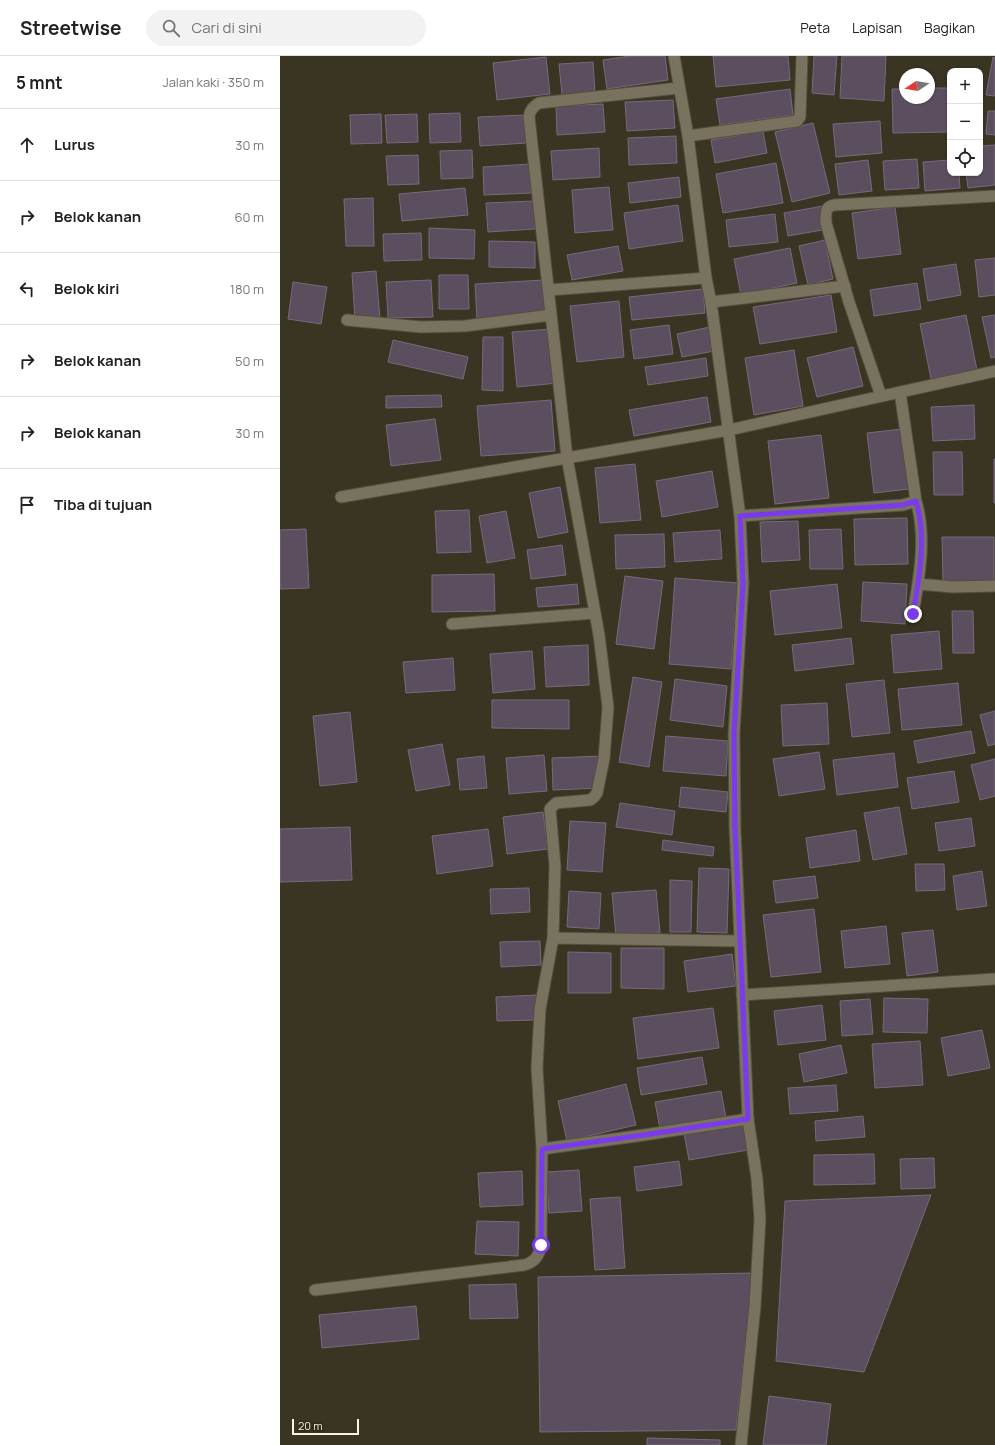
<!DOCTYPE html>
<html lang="id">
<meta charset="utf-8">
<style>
body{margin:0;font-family:Manrope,sans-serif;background:#f2f2f2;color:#222}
.controls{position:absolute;right:12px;top:12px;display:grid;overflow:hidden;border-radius:8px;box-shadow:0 1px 3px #0004}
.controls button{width:36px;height:36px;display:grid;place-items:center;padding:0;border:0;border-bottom:1px solid #e0e0e0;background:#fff;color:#222;font:20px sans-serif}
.compass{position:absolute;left:619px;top:12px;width:36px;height:36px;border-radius:50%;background:#fff;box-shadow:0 1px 3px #0004;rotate:258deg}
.scale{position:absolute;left:12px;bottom:10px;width:67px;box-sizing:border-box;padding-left:4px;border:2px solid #f6f3e7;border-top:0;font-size:11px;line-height:14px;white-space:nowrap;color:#f6f3e7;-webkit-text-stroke:3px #302a18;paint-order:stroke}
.stop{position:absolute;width:12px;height:12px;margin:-9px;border:3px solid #7c3aed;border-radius:50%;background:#fff}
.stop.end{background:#7c3aed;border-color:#fff;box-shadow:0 1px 4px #0008}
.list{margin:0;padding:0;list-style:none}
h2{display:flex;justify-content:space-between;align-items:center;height:52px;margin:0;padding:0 16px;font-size:17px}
h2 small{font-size:13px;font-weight:400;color:#767676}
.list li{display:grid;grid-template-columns:26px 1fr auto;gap:12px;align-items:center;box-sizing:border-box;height:72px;padding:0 16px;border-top:1px solid #e0e0e0}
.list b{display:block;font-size:15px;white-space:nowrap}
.list em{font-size:13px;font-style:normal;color:#767676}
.icon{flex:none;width:22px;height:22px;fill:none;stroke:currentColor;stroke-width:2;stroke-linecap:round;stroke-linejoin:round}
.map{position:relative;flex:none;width:715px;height:1389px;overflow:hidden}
header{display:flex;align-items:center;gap:24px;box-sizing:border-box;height:56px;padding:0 20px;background:#fff;border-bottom:1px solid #e0e0e0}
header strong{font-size:19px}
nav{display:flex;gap:22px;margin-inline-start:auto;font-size:14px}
.search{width:280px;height:36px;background:#f2f2f2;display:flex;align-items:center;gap:10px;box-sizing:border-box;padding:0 14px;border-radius:22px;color:#767676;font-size:15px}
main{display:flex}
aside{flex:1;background:#fff}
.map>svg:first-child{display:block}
.building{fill:#5b4e5f;stroke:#776a7b}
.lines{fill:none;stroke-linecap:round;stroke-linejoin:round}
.minor-casing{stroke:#54503f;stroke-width:13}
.tertiary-casing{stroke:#54503f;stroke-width:13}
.minor{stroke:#79725e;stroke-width:11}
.tertiary{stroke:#79725e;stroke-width:11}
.route{stroke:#7c3aed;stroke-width:5}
</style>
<header>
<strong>Streetwise</strong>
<div class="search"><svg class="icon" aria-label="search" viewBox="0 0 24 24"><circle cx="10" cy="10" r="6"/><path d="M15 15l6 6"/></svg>Cari di sini</div>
<nav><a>Peta</a><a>Lapisan</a><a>Bagikan</a></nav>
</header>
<main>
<aside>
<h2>5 mnt<small>Jalan kaki · 350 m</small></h2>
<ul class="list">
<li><svg class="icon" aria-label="ahead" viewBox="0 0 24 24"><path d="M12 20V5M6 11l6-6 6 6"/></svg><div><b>Lurus</b></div><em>30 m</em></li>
<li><svg class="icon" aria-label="right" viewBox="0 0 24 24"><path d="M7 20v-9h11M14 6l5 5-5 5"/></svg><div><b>Belok kanan</b></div><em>60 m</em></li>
<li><svg class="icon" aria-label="left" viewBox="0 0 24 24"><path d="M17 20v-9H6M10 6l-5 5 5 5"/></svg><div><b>Belok kiri</b></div><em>180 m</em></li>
<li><svg class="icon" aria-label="right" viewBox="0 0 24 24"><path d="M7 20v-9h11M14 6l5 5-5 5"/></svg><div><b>Belok kanan</b></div><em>50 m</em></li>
<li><svg class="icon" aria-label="right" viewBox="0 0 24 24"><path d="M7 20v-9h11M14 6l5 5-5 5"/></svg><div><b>Belok kanan</b></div><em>30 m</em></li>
<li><svg class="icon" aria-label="arrive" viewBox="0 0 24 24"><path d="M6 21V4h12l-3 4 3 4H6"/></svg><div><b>Tiba di tujuan</b></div></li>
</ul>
</aside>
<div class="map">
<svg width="715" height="1389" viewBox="0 0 715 1389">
<rect width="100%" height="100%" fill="#3a3422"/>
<!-- building -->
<path class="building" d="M350 0H385L388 24 327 33 323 4Z
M433 0H508L510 24 436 31Z
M534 0H557L554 39 532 37Z
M562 0H606L604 45 560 42Z
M266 1 270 38 217 44 213 7Z
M713 1 715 2V40L706 39Z
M313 6 315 37 282 39 279 8Z
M649 32H670V76L613 77 612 33H625V42H649Z
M510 33 513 59 440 69 436 43Z
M393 44 395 72 347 75 345 46Z
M323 48 325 76 277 79 276 50Z
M708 55H715V79L706 78Z
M180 57 181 86 150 87 149 58Z
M101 58 102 87 71 88 70 59Z
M137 58 138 86 107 87 105 59Z
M246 59 247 87 200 90 198 61Z
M600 65 602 97 556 101 553 68Z
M533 67 550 137 512 146 495 76Z
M483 75 487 97 435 107 431 84Z
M396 80 397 107 349 109 348 82Z
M715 89V129L688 132 686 117H700V90Z
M319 92 320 121 273 124 271 95Z
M192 94 193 122 161 123 160 95Z
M138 99 139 128 108 129 106 100Z
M637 103 639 132 605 134 603 105Z
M588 104 592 135 559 139 555 108Z
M670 104V117H679L680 132 645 135 643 106Z
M496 107 503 147 443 157 436 118Z
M250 108 252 137 204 139 203 111Z
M399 121 401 141 350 147 348 127Z
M329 131 333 174 295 177 292 134Z
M185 132 188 159 122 165 119 138Z
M93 142 94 190H66L64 143Z
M254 145 255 173 208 176 206 147Z
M398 149 403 185 349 193 344 157Z
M543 150 548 173 508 180 504 157Z
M615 151 621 198 578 203 572 157Z
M495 158 498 186 449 191 446 164Z
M149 172 195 174 194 203 149 202Z
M141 177 142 204 104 205 103 178Z
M545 184 553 223 528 229 519 190Z
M209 185 255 186V212L209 211Z
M338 190 343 215 292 224 287 199Z
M510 192 517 227 461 239 454 203Z
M715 202V239L699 241 695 204Z
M676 208 681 239 648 245 643 213Z
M96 215 100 263 75 265 72 217Z
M159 219H188L189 253H159Z
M151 224 153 261 108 262 106 226Z
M263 224 265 260 197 264 195 228Z
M13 226 47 231 41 268 8 263Z
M637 227 641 253 594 260 590 234Z
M423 233 425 257 352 264 349 241Z
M551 239 557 276 480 288 473 251Z
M339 245 344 301 297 306 290 250Z
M686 259 697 314 651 323 640 268Z
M715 259V301L711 302 702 261Z
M389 269 393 298 354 303 350 274Z
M430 271 434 295 402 301 397 278Z
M273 273 278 327 237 331 232 276Z
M203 281H223V335L202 334Z
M113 284 188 301 183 323 108 306Z
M573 291 583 330 537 341 527 302Z
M514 294 523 350 474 359 465 302Z
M426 302 428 320 368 329 365 311Z
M161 339 162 351 106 352V340Z
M427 341 431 366 354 380 349 354Z
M271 344 275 395 201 400 197 350Z
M694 349 695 383 653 385 651 351Z
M155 363 161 404 111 410 106 369Z
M622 373 629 433 594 437 587 377Z
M541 379 549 442 495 448 488 385Z
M653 396H682L683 439H654Z
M714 403H715V447H714Z
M355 408 361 464 320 467 315 412Z
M432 415 438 451 382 461 376 425Z
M280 431 288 476 258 482 249 437Z
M189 454 191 496 157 497 155 455Z
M226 455 235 502 207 507 199 460Z
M627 462 628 508 575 509 574 463Z
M518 465 520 504 482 506 480 466Z
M26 473 29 532 0 533V474Z
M561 473 563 513H530L529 474Z
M440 474 442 503 395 506 393 477Z
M384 478 385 511 336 513 335 479Z
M662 481H714V527H663Z
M282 489 286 519 251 523 247 494Z
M214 518 215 555 152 556V519Z
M345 520 383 525 374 593 336 588Z
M395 522 458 527 451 613 389 608Z
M583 526 627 528 625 568 581 565Z
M297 528 299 548 258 551 256 532Z
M557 528 562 572 495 579 490 535Z
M672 555H693L694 597H673Z
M659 575 662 613 614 617 611 579Z
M571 582 574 608 515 615 512 589Z
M308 589 309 629 266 631 264 591Z
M252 595 255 633 213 637 210 598Z
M173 602 175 634 126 637 123 606Z
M353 621 382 626 369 711 339 706Z
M395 623 447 630 443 671 390 664Z
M604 624 610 677 572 681 566 628Z
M678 627 682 669 622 674 618 633Z
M212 644H289V673L212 672Z
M547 647 549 688 503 690 501 649Z
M715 655V688L708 690 700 659Z
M70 656 77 726 40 730 33 660Z
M691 675 695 697 638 707 634 685Z
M386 680 448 685 446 720 383 715Z
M162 688 170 729 136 735 128 694Z
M539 696 545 733 499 740 493 703Z
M614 697 618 731 557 739 553 704Z
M264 699 267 735 229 738 226 702Z
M204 700 207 732 180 734 177 703Z
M322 700 323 732 273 734 272 702Z
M715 703V740L700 744 691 709Z
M674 715 679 746 632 753 627 722Z
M401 731 448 736 446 756 399 751Z
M340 747 395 755 392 779 336 771Z
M619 751 627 798 593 804 584 757Z
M263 756 268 793 227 798 223 761Z
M691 762 695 790 659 795 655 767Z
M290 765 326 767 322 816 287 814Z
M70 771 72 824 0 826V773Z
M208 773 213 810 157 818 152 780Z
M576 774 580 805 530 812 526 782Z
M383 784 434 791 433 800 382 794Z
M635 808H664L665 834 636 835Z
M419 812 449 813 447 877 417 876Z
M702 815 707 850 677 854 673 820Z
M535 820 538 842 496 847 493 825Z
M390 824 412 825 411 876H390Z
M249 832 250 856 211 858 210 833Z
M376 834 380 877 336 881 332 837Z
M289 835 321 837 319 873 287 871Z
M534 853 541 916 491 921 483 859Z
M606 870 610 908 565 912 561 875Z
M653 874 658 916 627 920 622 877Z
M260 885 261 909 221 911 220 886Z
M341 892H384V933L341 932Z
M288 896 331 897V937H288Z
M452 898 456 930 408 936 404 905Z
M256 939 257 964 217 965 216 941Z
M604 942 648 943 647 977 603 976Z
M590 943 593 978 562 980 560 945Z
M542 949 546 984 498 989 494 955Z
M433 952 439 992 358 1003 353 962Z
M702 974 710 1012 668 1020 661 982Z
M640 985 643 1029 595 1032 592 988Z
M561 989 567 1017 524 1026 519 998Z
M422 1001 427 1028 361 1039 357 1012Z
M346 1028 356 1069 287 1085 278 1045Z
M556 1029 558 1055 510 1058 508 1032Z
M441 1035 446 1062 380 1073 375 1046Z
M583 1060 585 1081 536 1085 535 1065Z
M470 1066 474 1093 409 1104 404 1077Z
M594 1098 595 1128 534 1129V1099Z
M654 1102 655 1132 621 1133 620 1103Z
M399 1105 402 1129 357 1135 354 1111Z
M299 1114 302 1155 269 1157 266 1116Z
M242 1115 243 1149 200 1151 198 1117Z
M651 1139 584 1316 496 1305 505 1145Z
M340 1141 345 1212 315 1214 310 1143Z
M197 1165 239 1166 238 1200 195 1198Z
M473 1217 456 1374 260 1376 258 1221Z
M236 1228 238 1262 190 1263 189 1229Z
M136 1250 139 1283 42 1292 39 1259Z
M489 1340 551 1348 546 1389H483Z
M367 1382 440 1384V1389H367Z"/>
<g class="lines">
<defs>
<path id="minor" d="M408 80 517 65 520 61 522 0
M269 234 426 222
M431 246 565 230
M67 264 141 271 185 270 271 259
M620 336 636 445
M601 340 569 246 546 167C546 159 544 151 554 149L715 140
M61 441 449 374 715 315
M460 460 623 449 636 445C647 481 639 522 633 558
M638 528 673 531 715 530
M172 568 315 557
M273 882 460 885
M462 939 715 923
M262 1093 364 1079 468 1063
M35 1234 244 1209C255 1206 259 1200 261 1189L262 1093 257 1012 260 953 273 882 275 810 270 753 276 747 310 744 314 741 317 737 324 703 328 651 319 579 287 401 249 61C250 54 253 51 259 47L399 32"/>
<path id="tertiary" d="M394 0 408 80 426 222 431 246 460 460 463 527 454 678 455 772 468 1063 477 1123 480 1163 475 1250 461 1389"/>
</defs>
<!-- minor casing -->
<use href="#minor" class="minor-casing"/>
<!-- tertiary casing -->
<use href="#tertiary" class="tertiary-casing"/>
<!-- minor -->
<use href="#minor" class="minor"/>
<!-- tertiary -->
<use href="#tertiary" class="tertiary"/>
</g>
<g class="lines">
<!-- route -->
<path class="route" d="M261 1189 262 1093 364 1079 468 1063 455 772 454 678 463 528 460 460 623 449 636 445C647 482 639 522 633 558"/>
</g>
</svg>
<div class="controls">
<button>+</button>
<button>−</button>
<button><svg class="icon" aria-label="locate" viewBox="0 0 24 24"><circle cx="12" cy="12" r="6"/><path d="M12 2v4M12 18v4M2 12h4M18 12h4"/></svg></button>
</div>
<svg class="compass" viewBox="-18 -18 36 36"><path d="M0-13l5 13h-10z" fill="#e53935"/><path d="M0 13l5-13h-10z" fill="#767676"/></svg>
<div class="scale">20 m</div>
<div class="stop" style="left:261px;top:1189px"></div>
<div class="stop end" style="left:633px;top:558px"></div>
</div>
</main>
